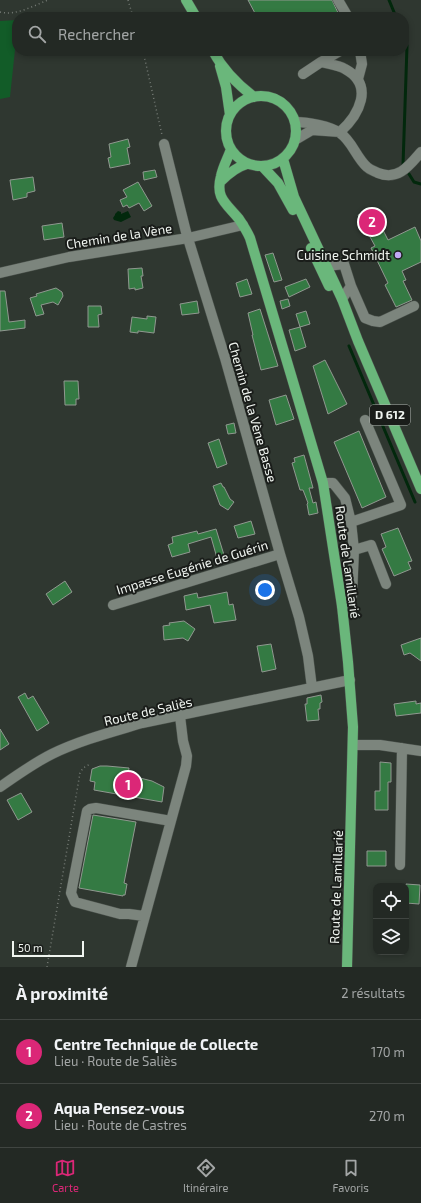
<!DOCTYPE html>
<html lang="fr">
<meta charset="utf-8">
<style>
body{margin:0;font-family:"Exo 2",sans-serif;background:#2f3531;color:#f1f3f6}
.controls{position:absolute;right:12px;bottom:12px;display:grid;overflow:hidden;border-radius:8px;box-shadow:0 2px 6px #0003}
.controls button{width:36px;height:36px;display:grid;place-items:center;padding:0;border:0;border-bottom:1px solid #404541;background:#232924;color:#f1f3f6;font:20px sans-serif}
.scale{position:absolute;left:12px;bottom:10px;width:72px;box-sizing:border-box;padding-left:4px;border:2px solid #f0f5f0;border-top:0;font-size:11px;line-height:14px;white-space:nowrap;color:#f0f5f0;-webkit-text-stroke:3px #1a1d1a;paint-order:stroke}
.you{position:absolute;left:265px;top:590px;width:14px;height:14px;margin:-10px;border:3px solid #fff;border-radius:50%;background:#1a73e8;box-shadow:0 0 0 6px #1a73e833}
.badge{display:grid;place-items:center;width:26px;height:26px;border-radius:50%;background:#db2777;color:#fff;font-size:13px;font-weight:700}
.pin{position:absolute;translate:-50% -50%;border:2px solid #fff;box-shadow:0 1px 4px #0006}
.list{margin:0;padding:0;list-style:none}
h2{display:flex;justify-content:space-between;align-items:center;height:52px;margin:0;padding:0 16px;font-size:17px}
h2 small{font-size:13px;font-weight:400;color:#a3a6a6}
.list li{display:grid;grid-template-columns:26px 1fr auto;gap:12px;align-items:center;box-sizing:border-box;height:64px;padding:0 16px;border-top:1px solid #404541}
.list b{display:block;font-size:15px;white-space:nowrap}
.list p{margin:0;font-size:13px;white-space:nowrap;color:#a3a6a6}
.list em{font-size:13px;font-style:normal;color:#a3a6a6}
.icon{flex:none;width:22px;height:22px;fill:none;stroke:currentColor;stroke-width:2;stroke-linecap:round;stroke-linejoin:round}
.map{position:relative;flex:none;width:421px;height:967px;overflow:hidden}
.search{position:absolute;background:#232924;box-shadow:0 2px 6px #0003;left:12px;right:12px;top:12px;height:44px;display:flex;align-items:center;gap:10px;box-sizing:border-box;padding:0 14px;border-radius:16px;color:#a3a6a6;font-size:15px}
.sheet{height:180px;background:#232924}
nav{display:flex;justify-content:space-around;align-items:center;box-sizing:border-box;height:56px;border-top:1px solid #404541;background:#232924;font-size:11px;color:#a3a6a6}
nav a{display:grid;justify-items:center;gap:2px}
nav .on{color:#db2777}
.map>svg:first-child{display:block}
.green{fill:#125c28}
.water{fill:#02280c}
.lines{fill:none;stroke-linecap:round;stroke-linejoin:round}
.stream{stroke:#02280c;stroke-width:3}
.building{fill:#347a43;stroke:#909890}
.minor-casing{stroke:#4b524c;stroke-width:11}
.major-casing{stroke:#4b524c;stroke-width:11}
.path{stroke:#767c76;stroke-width:1.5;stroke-dasharray:1 3;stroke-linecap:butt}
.minor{stroke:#7c857d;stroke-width:10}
.major{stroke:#6ab77b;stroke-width:10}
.poi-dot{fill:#c0a8f3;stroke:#1a1d1a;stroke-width:1.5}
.labels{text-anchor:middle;stroke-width:4;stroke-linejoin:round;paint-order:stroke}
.shield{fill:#1a1d1a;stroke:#b0b4b0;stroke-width:1}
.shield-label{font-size:12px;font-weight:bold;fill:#f0f5f0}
.street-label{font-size:13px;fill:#f0f5f0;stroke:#1a1d1a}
.poi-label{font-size:13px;fill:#f0f5f0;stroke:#1a1d1a;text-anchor:end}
</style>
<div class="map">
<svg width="421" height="967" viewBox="0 0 421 967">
<rect width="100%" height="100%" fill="#2f3730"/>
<!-- green -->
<path class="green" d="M17 20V31L10 97 0 99V21Z"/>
<!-- water -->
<path class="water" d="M118 211 121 212V214L128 211 131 217 121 222 114 220 113 218 115 215V214Z"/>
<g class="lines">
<!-- stream -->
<path class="stream" d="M389 0 396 17
M403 165 407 46 404 35
M409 174 414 182 421 184
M349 346 415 502"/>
</g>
<!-- building -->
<path class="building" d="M248 0H332L340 17H257Z
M128 139 130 147 127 148 130 164 110 168 108 158 111 157 109 144Z
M155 170 157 177 144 180 143 172Z
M33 177 35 191 27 193V197L13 200 10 180Z
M138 182 152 206 144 211 139 203 129 208 127 205 123 207 120 200 127 197 123 190Z
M372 208 388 240 415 227 421 241V262L402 271 406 280 403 281 412 300 396 307 385 285 388 283 371 248 375 246 358 215Z
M62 223 64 237 44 240 42 226Z
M273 253 282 280 274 282 265 255Z
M142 268 143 276H141L143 288 135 290V288L129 289 128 269Z
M247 279 252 294 240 297 236 283Z
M306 279 310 287 289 297 285 287Z
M56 288 62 292 63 296 58 305 53 302 41 305 44 314 36 316 30 298 37 296 36 294Z
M0 291H5L9 322 25 320V328L0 331Z
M288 299 290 306 282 309 280 301Z
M197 301 199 313 182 315 180 304Z
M88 306H101L102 314 98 315 99 327H88Z
M260 309 278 366 261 370 252 335H253L248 313Z
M306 311 310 324 300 327 296 314Z
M147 316 156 317 154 333 138 331V333L130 332 132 317 147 319Z
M300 327 306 347 295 351 289 330Z
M325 360 347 404 328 414 313 366Z
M64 381H78L79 399H76V405H65Z
M286 395 294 419 276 425 269 400Z
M234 423 236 433 228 434 226 425Z
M359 431 386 497 362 508 334 442Z
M219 439 227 464 217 468 208 443Z
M304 455 313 488H309L313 503 316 502 318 513 309 515 307 504 308 503 303 490H300L292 463 295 462 294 458Z
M221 483 223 487H224L230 499 234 502 228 510 220 505 213 486Z
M251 521 255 534 238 538 234 526Z
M398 528 412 561 408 562 411 569 394 576 382 549 386 547 381 534Z
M216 529 224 555 217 558 211 537 188 544 190 552 172 557 168 545 173 543 172 537 197 531 198 534Z
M65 581 72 592 53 605 46 594Z
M227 592 229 605 233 604 236 620 214 623 210 605 186 610 184 596 197 593 198 598Z
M184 621 195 629 188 641 183 638 164 640 163 626 170 625 169 623Z
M421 638V661L410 653 404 655 401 645Z
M271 644 276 669 262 672 257 646Z
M25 693 28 699 33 696 49 723 37 731 18 697Z
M321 695 322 702 320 703V709H318L319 720 307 721 305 704H307V698Z
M416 701V704L421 703V713L396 716 394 704Z
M0 729 9 744 0 750Z
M380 762 391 763V782H388V810H375V791H380Z
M100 766H107L129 768 128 775 152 781 164 787 162 802 94 790 95 782 90 781 92 769Z
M21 793 32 812 18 820 7 800Z
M93 815 136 822 124 883 127 884 125 895H123V896L79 888Z
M367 851H386V866H367Z
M406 884 420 885 419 904 406 903Z"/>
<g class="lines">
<defs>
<path id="minor" d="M338 0 348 17
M321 62 340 51
M358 79 362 64 360 51
M295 122C308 122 330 126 340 133 352 141 356 157 367 167 370 170 374 171 378 173 398 181 409 166 421 152
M295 140 312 130 340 132C359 115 375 85 345 69 338 65 328 64 321 62L303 74
M164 144 186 232 225 358 280 554 299 617 308 656 312 688
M327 266 344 264 351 286 342 299
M0 273 69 257 188 238 243 225
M351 286 365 318 373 321 380 322 414 306
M323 483H333L345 498 351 522 354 550 352 596 342 606
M351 522 401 505 365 420
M354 550 371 545 386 584
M113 605 280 554
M353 745H380L421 751
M0 787C17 775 34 763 52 754 81 740 112 732 142 723L350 680
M400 865 402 748
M144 916 129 914H120L75 902 71 893 87 811 90 809 96 808 171 821
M131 967 186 766 187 756 183 741 180 716"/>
<path id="major" d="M186 0 196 17
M213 51C223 70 237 84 254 97
M220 66 226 87 230 115
M226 131a35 35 0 1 1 70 0a35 35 0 1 1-70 0Z
M231 149C228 158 223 166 221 176 215 198 226 203 239 219 243 225 247 231 250 238L291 375 323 483 342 606 348 662 353 727 347 967
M283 159 294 197 342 299 358 341 421 489
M263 167 278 183 293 210
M220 182C228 174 236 167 247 164
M311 248 329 286"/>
</defs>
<!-- minor casing -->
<use href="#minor" class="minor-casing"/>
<!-- major casing -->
<use href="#major" class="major-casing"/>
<!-- path -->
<path class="path" d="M128 0 133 17
M0 12C16 16 33 6 48 0
M143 51 162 135
M47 967 80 773 83 768 90 764"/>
<!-- minor -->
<use href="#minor" class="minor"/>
<!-- major -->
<use href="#major" class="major"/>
</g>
<!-- markers -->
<circle class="poi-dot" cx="398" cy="255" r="4"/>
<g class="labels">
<!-- shield labels -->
<rect class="shield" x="370" y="405" width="40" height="20" rx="3"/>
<g class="shield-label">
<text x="390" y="419">D 612</text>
</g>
<!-- street labels -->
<g class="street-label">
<text transform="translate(119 236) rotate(-9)" y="5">Chemin de la Vène</text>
<text transform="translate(253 412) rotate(74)" y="5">Chemin de la Vène Basse</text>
<text transform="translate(348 562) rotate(82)" y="5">Route de Lamillarié</text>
<text transform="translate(192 567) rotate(-17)" y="5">Impasse Eugénie de Guérin</text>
<text transform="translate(148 711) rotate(-13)" y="5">Route de Saliès</text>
<text transform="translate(336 887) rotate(-88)" y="5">Route de Lamillarié</text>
</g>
<!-- poi labels -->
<g class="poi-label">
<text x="390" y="260">Cuisine Schmidt</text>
</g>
</g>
</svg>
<div class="controls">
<button><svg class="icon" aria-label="locate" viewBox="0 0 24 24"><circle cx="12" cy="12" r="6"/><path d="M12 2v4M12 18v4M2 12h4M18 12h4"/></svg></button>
<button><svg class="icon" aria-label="layers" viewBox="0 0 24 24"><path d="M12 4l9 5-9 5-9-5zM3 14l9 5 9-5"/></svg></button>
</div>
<div class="scale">50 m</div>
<div class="you"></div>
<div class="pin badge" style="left:128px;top:785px">1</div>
<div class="pin badge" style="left:372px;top:222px">2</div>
<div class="search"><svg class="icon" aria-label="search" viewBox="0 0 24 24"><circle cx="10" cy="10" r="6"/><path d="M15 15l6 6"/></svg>Rechercher</div>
</div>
<section class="sheet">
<h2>À proximité<small>2 résultats</small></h2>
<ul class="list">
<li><span class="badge">1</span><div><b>Centre Technique de Collecte</b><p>Lieu · Route de Saliès</p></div><em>170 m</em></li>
<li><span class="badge">2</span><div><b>Aqua Pensez-vous</b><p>Lieu · Route de Castres</p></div><em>270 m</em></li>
</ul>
</section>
<nav>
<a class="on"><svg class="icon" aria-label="map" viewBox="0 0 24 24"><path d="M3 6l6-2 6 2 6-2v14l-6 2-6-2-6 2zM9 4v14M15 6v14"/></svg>Carte</a>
<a><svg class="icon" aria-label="directions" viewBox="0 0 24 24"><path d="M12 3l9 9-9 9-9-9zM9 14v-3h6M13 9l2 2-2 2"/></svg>Itinéraire</a>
<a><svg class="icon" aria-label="saved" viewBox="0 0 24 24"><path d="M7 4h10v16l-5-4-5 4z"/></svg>Favoris</a>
</nav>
